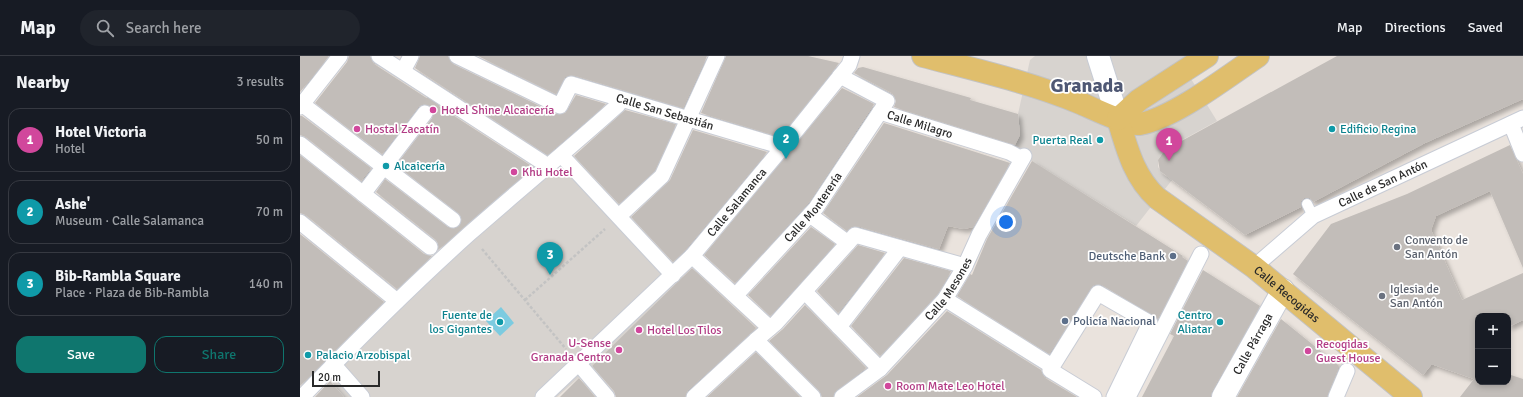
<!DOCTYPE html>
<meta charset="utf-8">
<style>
body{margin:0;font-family:Signika,sans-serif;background:#20242c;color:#f1f3f6}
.controls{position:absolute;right:12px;bottom:12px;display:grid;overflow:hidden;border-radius:8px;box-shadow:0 2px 6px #0003}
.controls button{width:36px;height:36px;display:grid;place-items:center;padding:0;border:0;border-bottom:1px solid #363941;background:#171b24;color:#f1f3f6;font:20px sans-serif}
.scale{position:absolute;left:12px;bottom:10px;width:68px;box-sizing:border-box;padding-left:4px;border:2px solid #292929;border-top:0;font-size:11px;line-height:14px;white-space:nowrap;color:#292929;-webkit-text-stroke:3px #fff;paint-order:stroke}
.you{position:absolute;left:706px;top:166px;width:14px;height:14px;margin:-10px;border:3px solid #fff;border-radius:50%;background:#1a73e8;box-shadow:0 0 0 6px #1a73e833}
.badge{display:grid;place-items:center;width:26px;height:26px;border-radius:50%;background:#0f766e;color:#fff;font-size:13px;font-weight:700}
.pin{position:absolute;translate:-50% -33px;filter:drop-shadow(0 1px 2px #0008)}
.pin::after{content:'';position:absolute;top:21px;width:14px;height:12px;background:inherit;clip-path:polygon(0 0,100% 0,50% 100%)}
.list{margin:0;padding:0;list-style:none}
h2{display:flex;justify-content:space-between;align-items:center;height:52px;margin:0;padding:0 16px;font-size:17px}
h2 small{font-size:13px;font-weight:400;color:#9ea1a6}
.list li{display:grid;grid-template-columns:26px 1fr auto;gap:12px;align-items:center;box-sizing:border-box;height:64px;margin:0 8px 8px;padding:0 8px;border:1px solid #363941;border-radius:12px}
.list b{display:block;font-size:15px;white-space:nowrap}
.list p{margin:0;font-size:13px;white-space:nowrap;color:#9ea1a6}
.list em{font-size:13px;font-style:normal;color:#9ea1a6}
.actions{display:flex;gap:8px;padding:12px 16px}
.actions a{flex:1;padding:9px 0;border:1px solid #0f766e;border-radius:12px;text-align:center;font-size:14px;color:#0f766e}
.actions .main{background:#0f766e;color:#fff}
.icon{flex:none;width:22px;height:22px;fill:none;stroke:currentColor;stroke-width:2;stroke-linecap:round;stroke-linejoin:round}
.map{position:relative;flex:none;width:1223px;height:341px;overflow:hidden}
header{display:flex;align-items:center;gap:24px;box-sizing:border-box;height:56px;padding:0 20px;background:#171b24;border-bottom:1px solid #363941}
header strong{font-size:19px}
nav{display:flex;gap:22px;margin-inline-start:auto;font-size:14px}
.search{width:280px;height:36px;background:#20242c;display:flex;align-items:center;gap:10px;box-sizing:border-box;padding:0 14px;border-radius:22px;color:#9ea1a6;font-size:15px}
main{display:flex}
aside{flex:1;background:#171b24}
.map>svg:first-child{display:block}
.plaza{fill:#d7d3cf}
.water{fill:#7ccbe0}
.building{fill:#c2bdb9;filter:url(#shadow)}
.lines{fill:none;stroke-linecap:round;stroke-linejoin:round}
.pedestrian-tunnel{stroke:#c3beb9;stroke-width:15;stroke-dasharray:15 8;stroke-linecap:butt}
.service-casing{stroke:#c8ccd5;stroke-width:12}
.pedestrian-casing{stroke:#c8ccd5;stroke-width:17}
.tertiary-casing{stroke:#c8ccd5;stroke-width:24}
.primary-casing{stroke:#c3c3c3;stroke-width:24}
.path{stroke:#c3c3c3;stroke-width:2.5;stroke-dasharray:3 2;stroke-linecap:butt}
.service{stroke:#fff;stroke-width:10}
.pedestrian{stroke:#fff;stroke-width:15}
.tertiary{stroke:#fff;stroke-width:22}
.primary{stroke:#e0be6c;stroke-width:22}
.hotel-dot{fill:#d1479c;stroke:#fff;stroke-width:1.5}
.culture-dot{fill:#0f9aa8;stroke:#fff;stroke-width:1.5}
.worship-dot{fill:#6b7280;stroke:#fff;stroke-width:1.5}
.service-dot{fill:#5c6f8a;stroke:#fff;stroke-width:1.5}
.labels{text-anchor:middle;stroke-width:3.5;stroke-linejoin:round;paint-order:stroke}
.hotel-label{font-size:12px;fill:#b23c85;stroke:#fff;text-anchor:start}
.street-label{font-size:12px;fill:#292929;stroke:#fff}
.culture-label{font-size:12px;fill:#0d838f;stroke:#fff;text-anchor:start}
.worship-label{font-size:12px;fill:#5b616d;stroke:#fff;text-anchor:start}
.service-label{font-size:12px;fill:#4e5e75;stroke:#fff;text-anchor:end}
.town-label{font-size:20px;font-weight:bold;fill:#4f5874;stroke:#fff}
</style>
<header>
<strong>Map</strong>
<div class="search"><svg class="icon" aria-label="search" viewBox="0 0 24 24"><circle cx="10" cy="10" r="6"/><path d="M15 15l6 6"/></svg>Search here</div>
<nav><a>Map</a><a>Directions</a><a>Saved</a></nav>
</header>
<main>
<aside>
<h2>Nearby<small>3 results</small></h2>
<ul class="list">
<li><span class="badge" style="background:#d1479c">1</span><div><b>Hotel Victoria</b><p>Hotel</p></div><em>50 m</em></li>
<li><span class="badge" style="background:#0f9aa8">2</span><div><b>Ashe'</b><p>Museum · Calle Salamanca</p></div><em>70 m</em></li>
<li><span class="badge" style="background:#0f9aa8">3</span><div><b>Bib-Rambla Square</b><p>Place · Plaza de Bib-Rambla</p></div><em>140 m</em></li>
</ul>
<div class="actions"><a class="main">Save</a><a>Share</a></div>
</aside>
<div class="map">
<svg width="1223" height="341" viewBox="0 0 1223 341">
<defs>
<filter id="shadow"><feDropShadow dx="3.5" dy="3.5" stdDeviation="2" flood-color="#0004"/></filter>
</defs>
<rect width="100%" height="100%" fill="#eae3dd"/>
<!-- plaza -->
<path class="plaza" d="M735 0H887L880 5 917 65 873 89 874 91 862 98 858 104V111L864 119 873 122 872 124 836 170 712 93 720 79 718 58 730 4Z
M261 92 384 222 293 309 257 341H44L28 322 26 308 87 243 98 239Z"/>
<!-- water -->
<path class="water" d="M201 251 214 267 200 280 186 265Z"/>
<!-- building -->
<path class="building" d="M0 0H29L0 36Z
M49 0H70L74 8 233 111 138 194V188L136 184 76 136 85 123 148 171 156 172 160 169 161 161 158 157 96 109 132 62 133 53 127 48 118 51 82 98 15 47 47 6Z
M120 0H148L153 8 256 58 265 57 276 39 306 48 247 99 115 12Z
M178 0H407L383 52 273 19 265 21 256 38Z
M426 0H508L539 7 480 81 401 57Z
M1037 0H1223V43L1125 87 1013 146 1010 142H1004L1001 145V151L945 179 860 115 858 104 865 94Z
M563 11 671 42 670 44 718 58 720 79 715 89 594 51 596 45 592 37 554 17 558 12Z
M542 32 574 48 509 146 435 227 404 199Z
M325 54 376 68 355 115 319 148 274 100Z
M0 60H2L71 112 61 125 6 81 0 79Z
M584 67 710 107 673 171 664 173 648 170 639 193 557 170 552 171 547 175 523 157Z
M393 74 467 96 385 194 373 206 331 161 370 124Z
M1210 89 1223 118V212L1190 135 1136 160 1131 174 1162 244 1223 217V264L1208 271V260H1178V326H1208V318L1223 323V341H1160L1174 323 1134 309H1131L1123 319 993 218 1031 168 1107 138Z
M0 99 124 198 132 200 97 233 6 159 0 157Z
M732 105 883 200 882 201 888 205 858 263 802 229H794L749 298 657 240 670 218 672 219 687 183Z
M511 171 535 188 470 260 448 239Z
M0 178 84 246 0 330Z
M558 189 585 197 538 257 517 235Z
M604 202 651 215 638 238 580 300 551 270Z
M392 212 456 272 388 334 385 341H316L314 335 292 310Z
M903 214 960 250 912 335 911 341H842L874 280 870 278Z
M505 249 566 312 537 334 533 341H522L519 335 469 285 483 273Z
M647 255 741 314 745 322 777 341H557L587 319Z
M981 263 1038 309V313L1027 341H937Z
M456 296 500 341H407Z
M279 322 295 341H260Z
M30 325 44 341H15L29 326Z"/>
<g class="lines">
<!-- pedestrian-tunnel -->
<path class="pedestrian-tunnel" d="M125 57 135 43
M153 164 167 175"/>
<defs>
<path id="service" d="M1007 148 1013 160"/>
<g id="pedestrian">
<path d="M79 0 242 106 248 112"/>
<path id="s1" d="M157 0 260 50 271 28 483 91"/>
<path d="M103 15 111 0"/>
<path id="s2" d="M540 20 587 45 580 56 709 96 722 103"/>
<path d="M2 48 153 164"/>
<path d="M0 51 40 0"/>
<path d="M1211 68 1223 98"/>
<path d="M0 88 130 191"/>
<path d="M262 100 373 219"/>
<path d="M63 138 125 57"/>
<path d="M510 159 548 187 555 179 665 210"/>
<path d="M319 160 362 120 417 0"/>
<path d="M0 166 97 245"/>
<path d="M392 200 470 272"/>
<path id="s3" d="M954 211 1013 160 1223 62"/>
<path d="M505 236 580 313"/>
<path id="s4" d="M436 239 516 152 580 56"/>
<path d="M645 243 752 310"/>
<path d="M539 271 600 192"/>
<path d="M456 284 513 341"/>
<path d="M278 307 307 341"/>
<path d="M33 308 62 341"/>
<path d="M2 341C56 285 111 230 169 178 218 135 269 93 318 49L320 43"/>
<path id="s5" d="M243 341 392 200 483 91 549 9 552 0"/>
<path d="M394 341 456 284 476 267 548 187"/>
<path id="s6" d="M542 341 580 313 645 243 665 210 679 179 724 100"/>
<path d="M794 341 750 314 798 237 850 267 814 341"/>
<path d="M828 341 901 198"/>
<path d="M1036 341 1047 315"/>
</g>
<g id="tertiary">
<path d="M798 0 818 63"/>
<path id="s7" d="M923 341 983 234"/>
</g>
<g id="primary">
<path d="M623 0C676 14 729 26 780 47 792 52 828 70 840 68 874 62 928 20 958 0"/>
<path id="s8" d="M818 63C827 93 834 121 857 142L954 211 1111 341"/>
<path d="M818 63 839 44 907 0"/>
</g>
</defs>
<!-- service casing -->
<use href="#service" class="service-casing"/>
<!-- pedestrian casing -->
<use href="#pedestrian" class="pedestrian-casing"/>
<!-- tertiary casing -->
<use href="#tertiary" class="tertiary-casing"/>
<!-- primary casing -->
<use href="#primary" class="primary-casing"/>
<!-- path -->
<path class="path" d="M182 193 266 293
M225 244 305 173"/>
<!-- service -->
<use href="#service" class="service"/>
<!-- pedestrian -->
<use href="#pedestrian" class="pedestrian"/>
<!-- tertiary -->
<use href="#tertiary" class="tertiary"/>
<!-- primary -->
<use href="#primary" class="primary"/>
</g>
<!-- markers -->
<g class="hotel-dot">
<circle cx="133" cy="54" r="4"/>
<circle cx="57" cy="73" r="4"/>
<circle cx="214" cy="116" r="4"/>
<circle cx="339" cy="274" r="4"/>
<circle cx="319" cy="294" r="4"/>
<circle cx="1008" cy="295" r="4"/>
<circle cx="588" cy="330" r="4"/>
</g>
<g class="culture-dot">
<circle cx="1032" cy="73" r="4"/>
<circle cx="800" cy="84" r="4"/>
<circle cx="86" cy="110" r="4"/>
<circle cx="200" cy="266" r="4"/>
<circle cx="920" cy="266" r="4"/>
<circle cx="8" cy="299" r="4"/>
</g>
<g class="worship-dot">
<circle cx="1097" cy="191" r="4"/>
<circle cx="1082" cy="240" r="4"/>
</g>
<g class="service-dot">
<circle cx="873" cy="200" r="4"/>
<circle cx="765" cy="265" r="4"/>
</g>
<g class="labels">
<!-- hotel labels -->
<g class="hotel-label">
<text x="141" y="58">Hotel Shine Alcaicería</text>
<text x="65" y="77">Hostal Zacatín</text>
<text x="222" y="120">Khü Hotel</text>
<text x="347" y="278">Hotel Los Tilos</text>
<text x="311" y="291" text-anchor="end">U-Sense<tspan x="311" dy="14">Granada Centro</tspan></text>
<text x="1016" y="292">Recogidas<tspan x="1016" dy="14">Guest House</tspan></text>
<text x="596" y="334">Room Mate Leo Hotel</text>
</g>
<!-- street labels -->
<g class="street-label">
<text dy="4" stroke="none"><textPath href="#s1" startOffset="237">Calle San Sebastián</textPath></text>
<text dy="4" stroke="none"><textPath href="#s2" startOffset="108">Calle Milagro</textPath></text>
<text dy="4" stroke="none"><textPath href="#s3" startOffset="155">Calle de San Antón</textPath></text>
<text dy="4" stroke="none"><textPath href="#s5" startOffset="275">Calle Salamanca</textPath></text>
<text dy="4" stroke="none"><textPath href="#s4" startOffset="117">Calle Monterería</textPath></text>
<text dy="4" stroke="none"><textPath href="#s6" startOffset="153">Calle Mesones</textPath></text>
<text dy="4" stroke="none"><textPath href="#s8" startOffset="251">Calle Recogidas</textPath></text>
<text dy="4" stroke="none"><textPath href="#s7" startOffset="61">Calle Párraga</textPath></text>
</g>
<!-- culture labels -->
<g class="culture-label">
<text x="1040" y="77">Edificio Regina</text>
<text x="792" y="88" text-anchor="end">Puerta Real</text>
<text x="94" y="114">Alcaicería</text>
<text x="192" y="263" text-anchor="end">Fuente de<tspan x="192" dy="14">los Gigantes</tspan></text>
<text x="912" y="263" text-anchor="end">Centro<tspan x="912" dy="14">Aliatar</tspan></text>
<text x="16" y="303">Palacio Arzobispal</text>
</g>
<!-- worship labels -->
<g class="worship-label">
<text x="1105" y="188">Convento de<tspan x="1105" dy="14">San Antón</tspan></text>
<text x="1090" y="237">Iglesia de<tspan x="1090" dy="14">San Antón</tspan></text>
</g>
<!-- service labels -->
<g class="service-label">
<text x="865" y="204">Deutsche Bank</text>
<text x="773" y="269" text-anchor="start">Policía Nacional</text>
</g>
<!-- town labels -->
<g class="town-label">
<text x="787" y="36">Granada</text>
</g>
</g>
</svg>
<div class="controls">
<button>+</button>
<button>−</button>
</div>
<div class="scale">20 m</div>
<div class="you"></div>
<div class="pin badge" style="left:869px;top:105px;background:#d1479c">1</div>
<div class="pin badge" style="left:486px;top:103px;background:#0f9aa8">2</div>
<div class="pin badge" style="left:250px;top:219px;background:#0f9aa8">3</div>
</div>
</main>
